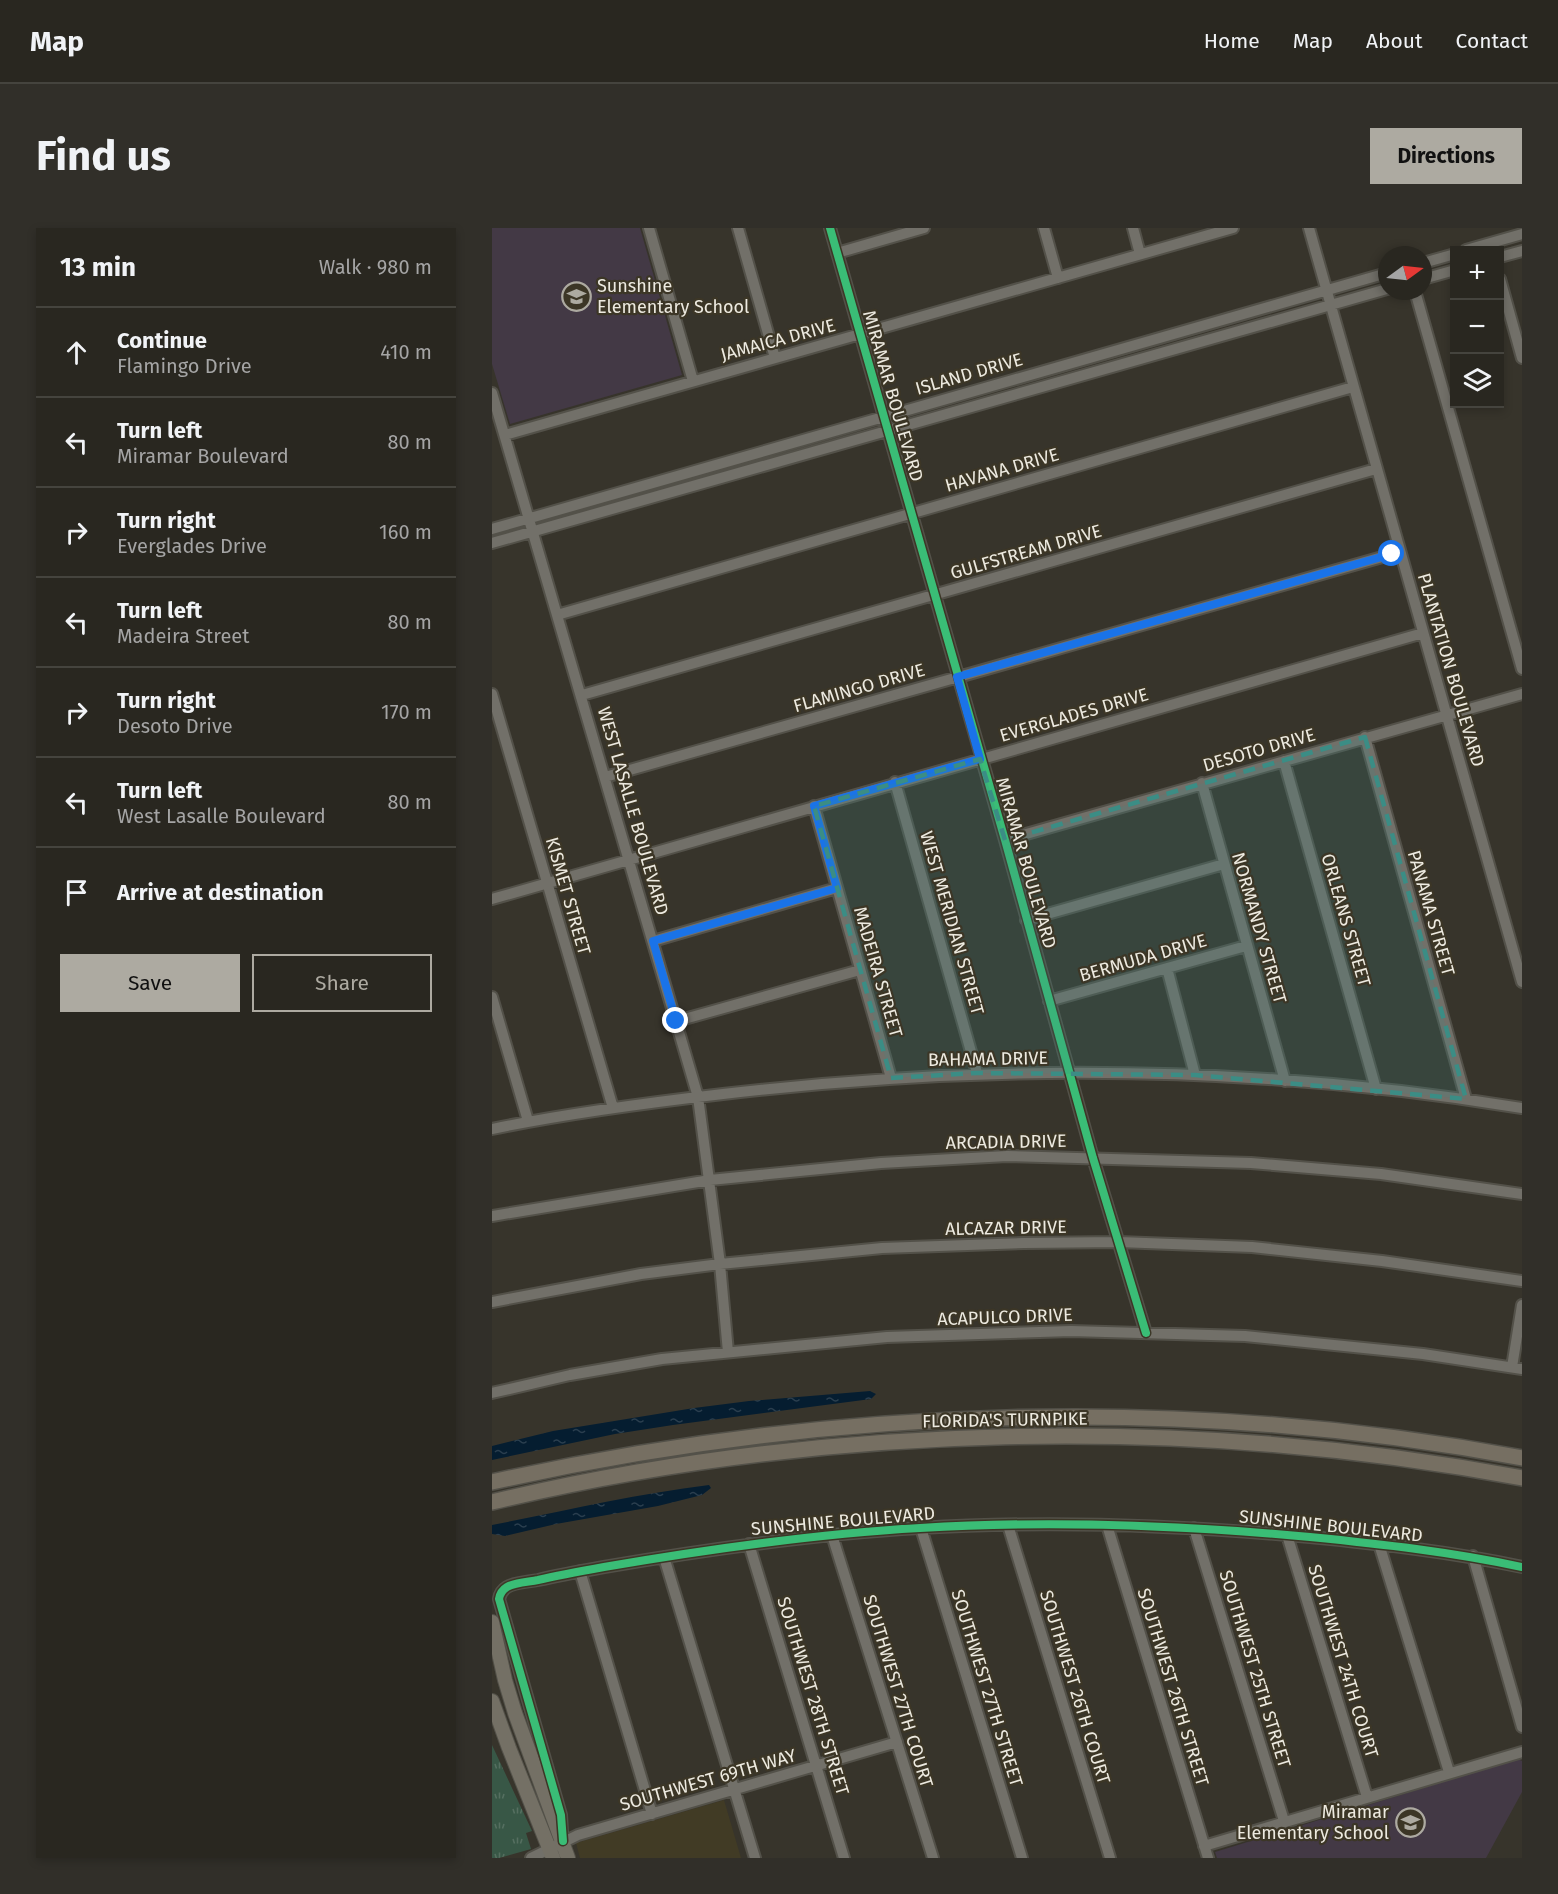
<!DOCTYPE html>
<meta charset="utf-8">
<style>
body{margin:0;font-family:"Fira Sans",sans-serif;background:#312f29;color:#f1f3f6}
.controls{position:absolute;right:18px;top:18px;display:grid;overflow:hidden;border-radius:0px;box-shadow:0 3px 9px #0003}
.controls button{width:54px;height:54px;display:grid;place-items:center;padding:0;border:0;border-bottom:2px solid #45443e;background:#292720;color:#f1f3f6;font:30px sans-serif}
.compass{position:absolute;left:886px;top:18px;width:54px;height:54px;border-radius:50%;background:#292720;box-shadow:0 3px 9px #0003;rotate:75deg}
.stop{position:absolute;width:18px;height:18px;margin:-14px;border:4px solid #1a73e8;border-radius:50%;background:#fff}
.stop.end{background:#1a73e8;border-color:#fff;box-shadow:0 2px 6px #0008}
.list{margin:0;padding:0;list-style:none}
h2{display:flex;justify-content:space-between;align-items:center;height:78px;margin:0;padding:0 24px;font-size:26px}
h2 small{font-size:20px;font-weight:400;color:#a5a5a5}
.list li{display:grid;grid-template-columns:39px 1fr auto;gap:18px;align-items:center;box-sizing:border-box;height:90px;padding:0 24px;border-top:2px solid #45443e}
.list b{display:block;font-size:22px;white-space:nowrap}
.list p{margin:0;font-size:20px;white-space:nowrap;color:#a5a5a5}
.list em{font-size:20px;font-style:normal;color:#a5a5a5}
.actions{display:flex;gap:12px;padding:18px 24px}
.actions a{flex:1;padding:14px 0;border:2px solid #adaaa1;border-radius:0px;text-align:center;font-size:21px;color:#adaaa1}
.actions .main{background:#adaaa1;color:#111}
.icon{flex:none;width:33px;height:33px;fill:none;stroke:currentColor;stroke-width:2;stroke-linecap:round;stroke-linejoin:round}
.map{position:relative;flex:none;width:1030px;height:1630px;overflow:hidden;border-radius:0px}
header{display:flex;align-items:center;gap:36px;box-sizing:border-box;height:84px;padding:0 30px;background:#292720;border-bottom:2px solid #45443e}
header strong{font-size:28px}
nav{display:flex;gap:33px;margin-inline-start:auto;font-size:21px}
.intro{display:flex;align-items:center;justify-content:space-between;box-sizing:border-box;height:144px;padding:0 36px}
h1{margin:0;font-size:42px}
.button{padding:15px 27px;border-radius:0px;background:#adaaa1;color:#111;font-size:21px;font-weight:700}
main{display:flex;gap:36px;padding:0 36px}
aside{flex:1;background:#292720;border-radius:0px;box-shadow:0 3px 9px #0003}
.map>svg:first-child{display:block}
.built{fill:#413b25}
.education{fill:#433945}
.park{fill:url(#park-tufts)}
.water{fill:url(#water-ripples)}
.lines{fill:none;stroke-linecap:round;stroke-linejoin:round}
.minor-casing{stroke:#535149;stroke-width:14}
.major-casing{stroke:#535149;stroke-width:16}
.highway-casing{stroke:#535149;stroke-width:18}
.minor{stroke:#727069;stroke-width:10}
.major{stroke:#747065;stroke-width:14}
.highway{stroke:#766f62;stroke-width:15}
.cycleway-casing{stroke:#3c3626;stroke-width:11}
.cycleway{stroke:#3abd76;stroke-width:8}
.route{stroke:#1a73e8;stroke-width:8}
.marked{fill:#3b8d85;fill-opacity:0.2;stroke:#3b8d85;stroke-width:4.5;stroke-dasharray:12 8;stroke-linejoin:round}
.labels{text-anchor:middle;stroke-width:4.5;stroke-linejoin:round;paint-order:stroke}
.poi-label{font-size:18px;fill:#edeae0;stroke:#3c3626;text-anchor:start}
.street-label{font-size:18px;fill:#edeae0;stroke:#3c3626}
</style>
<header>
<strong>Map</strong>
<nav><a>Home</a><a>Map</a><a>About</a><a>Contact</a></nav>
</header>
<div class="intro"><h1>Find us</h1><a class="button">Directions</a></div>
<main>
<aside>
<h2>13 min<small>Walk · 980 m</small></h2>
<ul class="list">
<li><svg class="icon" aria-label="ahead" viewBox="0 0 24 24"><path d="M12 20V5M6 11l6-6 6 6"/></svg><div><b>Continue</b><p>Flamingo Drive</p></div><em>410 m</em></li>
<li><svg class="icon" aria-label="left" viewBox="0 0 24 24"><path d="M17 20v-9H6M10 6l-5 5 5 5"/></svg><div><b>Turn left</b><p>Miramar Boulevard</p></div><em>80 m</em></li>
<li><svg class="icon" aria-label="right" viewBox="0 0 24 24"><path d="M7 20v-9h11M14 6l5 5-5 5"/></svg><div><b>Turn right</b><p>Everglades Drive</p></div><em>160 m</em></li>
<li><svg class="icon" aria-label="left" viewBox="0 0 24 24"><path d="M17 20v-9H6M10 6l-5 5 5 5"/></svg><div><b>Turn left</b><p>Madeira Street</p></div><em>80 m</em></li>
<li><svg class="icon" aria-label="right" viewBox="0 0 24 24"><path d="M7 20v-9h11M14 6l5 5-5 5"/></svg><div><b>Turn right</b><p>Desoto Drive</p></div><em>170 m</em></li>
<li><svg class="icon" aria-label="left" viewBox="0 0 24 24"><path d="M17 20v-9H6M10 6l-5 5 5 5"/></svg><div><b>Turn left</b><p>West Lasalle Boulevard</p></div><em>80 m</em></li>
<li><svg class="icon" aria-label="arrive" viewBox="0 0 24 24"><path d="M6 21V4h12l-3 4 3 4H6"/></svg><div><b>Arrive at destination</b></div></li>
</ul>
<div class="actions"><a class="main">Save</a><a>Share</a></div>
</aside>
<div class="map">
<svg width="1030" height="1630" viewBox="0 0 1030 1630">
<defs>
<pattern id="park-tufts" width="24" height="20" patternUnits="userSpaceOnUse" patternTransform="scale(1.5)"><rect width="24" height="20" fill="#385746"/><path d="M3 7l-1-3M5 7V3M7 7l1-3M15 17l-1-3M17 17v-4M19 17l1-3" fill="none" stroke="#556f60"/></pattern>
<pattern id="water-ripples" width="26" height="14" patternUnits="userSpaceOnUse" patternTransform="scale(1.5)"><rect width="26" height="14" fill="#051d30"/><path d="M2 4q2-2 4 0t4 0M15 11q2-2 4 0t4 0" fill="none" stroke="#2a3e4e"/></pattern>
</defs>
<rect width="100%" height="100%" fill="#37342b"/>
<!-- built -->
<path class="built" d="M232 1572 249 1630H88L84 1615Z"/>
<!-- education -->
<path class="education" d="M0 0H148L190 147 18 196 0 136Z
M1026 1531 1030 1533V1564L994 1630H725L723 1624Z"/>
<!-- park -->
<path class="park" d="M0 1517 40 1603 34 1605 39 1621 7 1630H0Z"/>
<!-- water -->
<path class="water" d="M378 1163 384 1166 379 1171 181 1197 123 1206 0 1232V1218L61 1203 202 1180 257 1173Z
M217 1257 219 1260 210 1267 166 1278 64 1296 13 1308 0 1306V1297C72 1283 143 1266 217 1257Z"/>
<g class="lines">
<defs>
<path id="minor" d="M157 0 201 153
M246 0 283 130
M338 0 513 612 601 930 654 1105
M552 0 566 50
M641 0 648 26
M817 0 1030 754
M974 22 1030 6
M345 25 432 0
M1008 29 1030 23
M931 35 963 26
M931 51 963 42
M1008 51 1030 130
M923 63 1030 441
M0 165 206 869 228 1036 236 1124
M13 207 741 0
M0 301 895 45
M0 315 895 61
M65 387 861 159
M0 466 121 880
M90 467 884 241
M873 509 974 871
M792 533 884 861
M113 549 908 324
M403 554 485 845
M710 555 793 853
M322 578 399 850
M513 612 1030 466
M0 671 931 405
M534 692 732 636
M161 713 345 660
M675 740 703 847
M0 769 36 893
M557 773 754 718
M185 793 368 742
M0 901C76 885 154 875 231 866 496 835 767 837 1030 880
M0 988 218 952 389 935 515 928 759 935 889 946 1030 966
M0 1074 149 1046 228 1036 390 1020 532 1015 627 1014 760 1019 890 1033 1030 1053
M1020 1139 1030 1077
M0 1165 78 1147 170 1131 395 1109 579 1103 753 1108 931 1126 1030 1141
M516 1297 618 1630
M615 1297 716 1630
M429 1300 530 1630
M702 1300 792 1593
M340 1307 441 1630
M795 1307 875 1569
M257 1316 352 1630
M887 1316 957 1544
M981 1328 1030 1499
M172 1329 263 1630
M88 1343 160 1586
M70 1605 69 1587 7 1371C8 1365 10 1362 15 1359 24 1354 36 1354 46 1352 68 1347 90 1343 112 1339 217 1321 322 1306 428 1300 558 1292 689 1297 818 1309 889 1316 960 1324 1030 1339
M712 1618 1030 1524
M39 1630 86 1607 405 1514"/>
<path id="major" d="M0 1394 13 1452 23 1485 76 1630
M0 1473 17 1520 61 1630"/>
<path id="highway" d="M0 1254C336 1179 691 1166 1030 1230
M0 1274C329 1195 697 1187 1030 1250"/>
</defs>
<!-- minor casing -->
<use href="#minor" class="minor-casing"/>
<!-- major casing -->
<use href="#major" class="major-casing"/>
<!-- highway casing -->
<use href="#highway" class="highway-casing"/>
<!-- minor -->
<use href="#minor" class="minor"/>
<!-- major -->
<use href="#major" class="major"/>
<!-- highway -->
<use href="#highway" class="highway"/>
<defs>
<path id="cycleway" d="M338 0 513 612 601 930 654 1105
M71 1613 69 1587 7 1371C8 1365 10 1362 15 1359 24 1354 36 1354 46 1352 68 1347 90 1343 112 1339 217 1321 322 1306 428 1300 558 1292 689 1297 818 1309 889 1316 960 1324 1030 1339"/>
</defs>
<!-- cycleway casing -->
<use href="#cycleway" class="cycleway-casing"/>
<!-- cycleway -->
<use href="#cycleway" class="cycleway"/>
</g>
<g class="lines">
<!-- route -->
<path class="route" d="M184 793 161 713 345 660 322 578 488 531 465 449 900 326"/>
</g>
<!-- marked area -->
<path class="marked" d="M873 509 974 871 703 847 485 845 399 850 322 578 488 531 513 612Z"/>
<!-- icons -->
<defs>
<symbol id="school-ring" viewBox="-11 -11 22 22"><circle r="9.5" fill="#3c3626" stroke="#adaaa1" stroke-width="1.5"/><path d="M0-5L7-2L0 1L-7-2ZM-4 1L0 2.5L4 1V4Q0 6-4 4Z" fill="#adaaa1"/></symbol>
</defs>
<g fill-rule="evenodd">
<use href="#school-ring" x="68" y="52" width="33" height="33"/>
<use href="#school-ring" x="902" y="1578" width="33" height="33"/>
</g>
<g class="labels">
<!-- poi labels -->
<g class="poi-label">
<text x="105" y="64">Sunshine<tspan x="105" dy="21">Elementary School</tspan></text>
<text x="897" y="1590" text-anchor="end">Miramar<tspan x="897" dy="21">Elementary School</tspan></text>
</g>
<!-- street labels -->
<g class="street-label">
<text transform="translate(286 112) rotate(-15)" y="6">JAMAICA DRIVE</text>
<text transform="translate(477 146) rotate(-16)" y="6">ISLAND DRIVE</text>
<text transform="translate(401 168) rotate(74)" y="6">MIRAMAR BOULEVARD</text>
<text transform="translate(510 242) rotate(-16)" y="6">HAVANA DRIVE</text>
<text transform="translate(534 324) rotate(-16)" y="6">GULFSTREAM DRIVE</text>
<text transform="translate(959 442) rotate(74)" y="6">PLANTATION BOULEVARD</text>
<text transform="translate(367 460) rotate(-16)" y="6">FLAMINGO DRIVE</text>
<text transform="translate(582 487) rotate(-16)" y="6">EVERGLADES DRIVE</text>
<text transform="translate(767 522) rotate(-16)" y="6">DESOTO DRIVE</text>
<text transform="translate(141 583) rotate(74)" y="6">WEST LASALLE BOULEVARD</text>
<text transform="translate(534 635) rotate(74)" y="6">MIRAMAR BOULEVARD</text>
<text transform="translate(76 668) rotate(74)" y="6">KISMET STREET</text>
<text transform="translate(939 685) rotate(74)" y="6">PANAMA STREET</text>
<text transform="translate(854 692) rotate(74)" y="6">ORLEANS STREET</text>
<text transform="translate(460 695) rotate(74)" y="6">WEST MERIDIAN STREET</text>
<text transform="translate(767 700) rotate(74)" y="6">NORMANDY STREET</text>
<text transform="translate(651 730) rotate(-16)" y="6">BERMUDA DRIVE</text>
<text transform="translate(386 744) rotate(74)" y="6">MADEIRA STREET</text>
<text transform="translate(496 831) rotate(-1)" y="6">BAHAMA DRIVE</text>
<text transform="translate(514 914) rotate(-1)" y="6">ARCADIA DRIVE</text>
<text transform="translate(514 1000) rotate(-1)" y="6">ALCAZAR DRIVE</text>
<text transform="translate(513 1089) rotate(-2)" y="6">ACAPULCO DRIVE</text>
<text transform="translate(513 1192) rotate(-1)" y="6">FLORIDA'S TURNPIKE</text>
<text transform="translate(351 1293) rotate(-5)" y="6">SUNSHINE BOULEVARD</text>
<text transform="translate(839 1298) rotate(6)" y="6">SUNSHINE BOULEVARD</text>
<text transform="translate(851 1433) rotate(73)" y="6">SOUTHWEST 24TH COURT</text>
<text transform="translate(763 1441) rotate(73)" y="6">SOUTHWEST 25TH STREET</text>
<text transform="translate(583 1459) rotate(73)" y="6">SOUTHWEST 26TH COURT</text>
<text transform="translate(681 1459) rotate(73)" y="6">SOUTHWEST 26TH STREET</text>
<text transform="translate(495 1460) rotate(73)" y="6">SOUTHWEST 27TH STREET</text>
<text transform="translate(406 1463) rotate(73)" y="6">SOUTHWEST 27TH COURT</text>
<text transform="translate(321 1468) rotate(73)" y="6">SOUTHWEST 28TH STREET</text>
<text transform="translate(216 1552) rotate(-16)" y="6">SOUTHWEST 69TH WAY</text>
</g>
</g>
</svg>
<div class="controls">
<button>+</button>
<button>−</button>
<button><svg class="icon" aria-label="layers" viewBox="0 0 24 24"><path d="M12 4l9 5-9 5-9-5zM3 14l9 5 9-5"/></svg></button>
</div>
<svg class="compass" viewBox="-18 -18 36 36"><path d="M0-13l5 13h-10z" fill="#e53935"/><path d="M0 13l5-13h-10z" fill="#a5a5a5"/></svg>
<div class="stop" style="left:900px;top:326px"></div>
<div class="stop end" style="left:184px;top:793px"></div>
</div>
</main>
